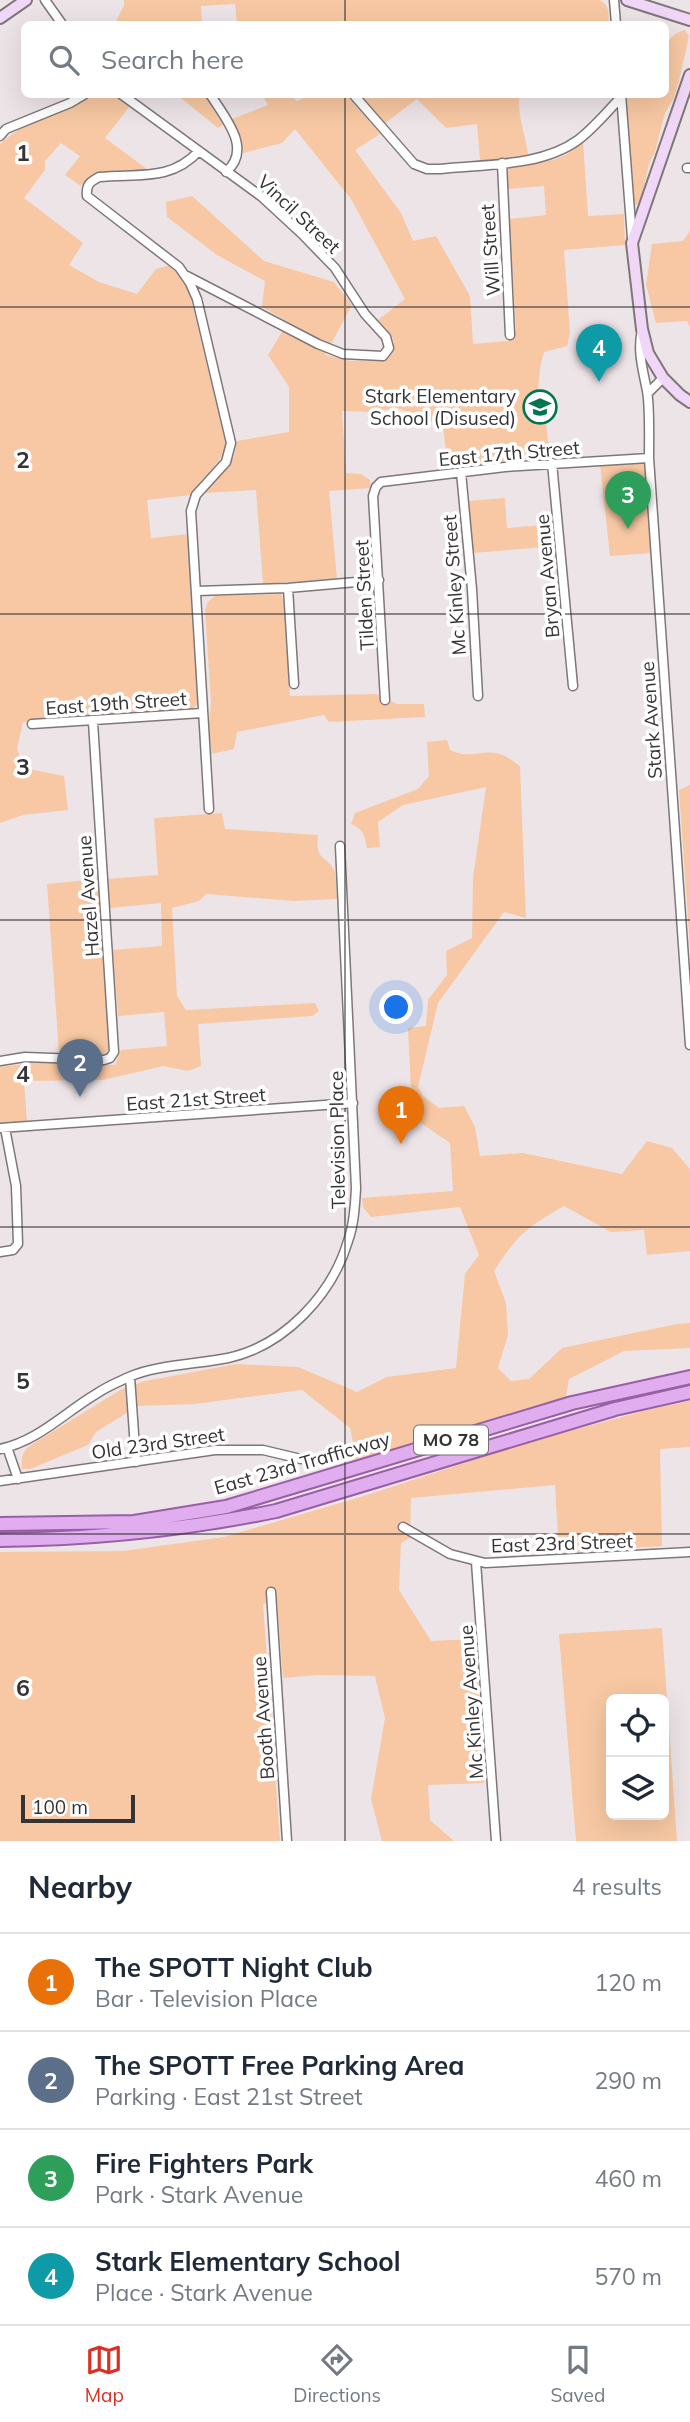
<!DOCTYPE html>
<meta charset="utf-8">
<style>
body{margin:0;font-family:Mulish,sans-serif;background:#f2f2f3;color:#1f2937}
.controls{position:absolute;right:21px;bottom:21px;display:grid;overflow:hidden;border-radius:10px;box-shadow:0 7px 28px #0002}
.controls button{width:63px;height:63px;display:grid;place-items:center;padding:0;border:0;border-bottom:2px solid #e0e1e3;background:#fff;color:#1f2937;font:35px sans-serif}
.scale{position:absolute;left:21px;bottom:18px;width:114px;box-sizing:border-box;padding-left:7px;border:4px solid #363334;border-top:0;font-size:19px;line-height:24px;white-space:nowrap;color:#363334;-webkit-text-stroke:5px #fff;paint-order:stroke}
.you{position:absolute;left:397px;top:1008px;width:24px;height:24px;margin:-18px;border:5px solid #fff;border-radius:50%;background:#1a73e8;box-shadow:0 0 0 10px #1a73e833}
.badge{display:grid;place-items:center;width:46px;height:46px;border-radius:50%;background:#d93025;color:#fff;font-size:23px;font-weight:700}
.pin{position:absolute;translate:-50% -58px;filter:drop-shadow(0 2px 4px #0008)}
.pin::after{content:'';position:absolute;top:37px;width:24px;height:21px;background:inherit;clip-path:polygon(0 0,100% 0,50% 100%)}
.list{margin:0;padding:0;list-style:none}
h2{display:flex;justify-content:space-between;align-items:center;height:91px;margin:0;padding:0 28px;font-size:30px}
h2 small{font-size:23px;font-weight:400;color:#747a83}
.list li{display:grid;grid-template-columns:46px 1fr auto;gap:21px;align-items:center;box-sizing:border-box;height:98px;padding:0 28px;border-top:2px solid #e0e1e3}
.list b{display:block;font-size:26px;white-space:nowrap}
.list p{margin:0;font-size:23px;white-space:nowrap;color:#747a83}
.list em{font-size:23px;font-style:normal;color:#747a83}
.icon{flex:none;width:38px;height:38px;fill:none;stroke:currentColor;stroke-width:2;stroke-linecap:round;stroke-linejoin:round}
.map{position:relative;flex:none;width:690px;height:1841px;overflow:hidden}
.search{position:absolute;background:#fff;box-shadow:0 7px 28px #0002;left:21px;right:21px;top:21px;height:77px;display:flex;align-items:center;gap:18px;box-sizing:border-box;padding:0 24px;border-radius:10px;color:#747a83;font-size:26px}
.sheet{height:483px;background:#fff}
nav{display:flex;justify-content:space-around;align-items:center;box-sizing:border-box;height:98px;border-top:2px solid #e0e1e3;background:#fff;font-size:19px;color:#747a83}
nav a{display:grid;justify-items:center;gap:4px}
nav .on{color:#d93025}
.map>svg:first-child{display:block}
.green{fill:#f7c8a3;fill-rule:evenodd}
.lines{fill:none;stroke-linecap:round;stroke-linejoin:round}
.minor-casing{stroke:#7e7779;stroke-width:11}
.secondary-casing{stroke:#7e7779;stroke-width:14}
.primary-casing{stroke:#985fa7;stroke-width:16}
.minor{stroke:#fff;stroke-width:8}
.secondary{stroke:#f0d6f7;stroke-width:10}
.primary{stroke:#e0adef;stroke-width:12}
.grid{fill:none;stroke:#363334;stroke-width:2;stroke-opacity:0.55}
.labels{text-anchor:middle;stroke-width:7;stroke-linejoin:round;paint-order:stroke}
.shield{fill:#fff;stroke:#727071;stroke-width:2}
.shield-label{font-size:18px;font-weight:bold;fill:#363334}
.street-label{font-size:19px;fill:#363334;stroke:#fff}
.poi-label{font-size:19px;fill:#363334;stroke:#fff;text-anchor:end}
.grid-label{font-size:23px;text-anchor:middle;font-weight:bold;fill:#363334;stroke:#fff;stroke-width:7;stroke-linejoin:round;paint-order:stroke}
</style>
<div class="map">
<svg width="690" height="1841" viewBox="0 0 690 1841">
<rect width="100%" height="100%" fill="#ede4e8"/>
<!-- green -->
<path class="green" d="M124 0H599C610 4 608 14 609 24H237L235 4 201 6 202 24H115L124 5Z
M685 30 689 36 679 81 674 98 665 113 655 152 649 164 640 204 635 205 632 200 625 95 666 94V47C669 37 675 33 685 30Z
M95 95H116L130 106 105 138 151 172C130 171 95 166 81 186L65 175 80 156 61 143 45 161V170L24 198 83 243 69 265 99 282 137 294 156 269 171 265 179 273 188 287 226 445C221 466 201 476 191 495L147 500 151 538 190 534 198 700 196 706 189 710 23 722 17 749 24 768 64 776 68 810 23 815 0 823V144C27 119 63 111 95 95Z
M177 95H206L224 124 218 128Z
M262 95H291L297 101 310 95H347L380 134 355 150 401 213 413 241 436 236 470 296 473 344 508 341 516 330 509 219 546 215 544 186 507 189V174L509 168 553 160 566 155 583 142 588 216 624 214 625 245 564 250 570 333 567 346 544 352 540 368 535 423H546L549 451 543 458 448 467 443 427 438 424 397 408 372 412 342 411 346 473 361 474 370 480 371 488 329 491 337 579 263 584 256 490 205 493 234 457 237 441 289 432V387L268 355 288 322 262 307 265 281 217 255 167 217 166 202 192 196 264 261 334 282 352 305 325 355 351 361 387 360C401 342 392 334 378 320L405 299 351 199 295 129 282 143 243 153 240 137 232 119 268 105Z
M359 95H520C516 114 526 135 528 155L480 161 477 124 446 128 417 99 384 124Z
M690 231V327L687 321 656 323 646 285 652 244 683 241Z
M641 462 645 464 646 470 652 553 610 556 600 464Z
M505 498 507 528 554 524 556 546 473 553 468 501Z
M281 594 284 601 290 696 376 694 397 704H424L425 717 329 722 324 715 237 732 234 749 211 754 209 724 211 703 205 610 208 602 215 596Z
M447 740 450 750C472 760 481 749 500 754 507 756 514 762 520 766L526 918 504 912 438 1003 418 1087 423 1096 439 1108 464 1106 475 1127 480 1156 523 1153 622 1174 647 1141 672 1148 690 1169V1251L647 1255 644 1230 611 1232 564 1206C526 1228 518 1234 494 1271L506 1303 508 1335 498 1368 511 1381 529 1379 562 1348 677 1324 690 1323V1348L624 1351 569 1379 566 1397 353 1462 345 1450 353 1442 350 1428 302 1390 194 1404 138 1406 96 1432 88 1445 30 1469H22C21 1457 22 1452 31 1445L122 1389 145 1381 236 1364 298 1367 357 1392 387 1377 456 1368 465 1274 479 1255 460 1207 371 1217 363 1207 362 1198 453 1191 450 1143 415 1119 387 1122 386 1111 412 1110 408 1028 426 1026 428 1000 447 975 446 951 472 938 473 878 486 787 403 805 378 822 380 847 367 848C365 835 363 829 351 824L355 813 418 789 429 776 427 742Z
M690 785V947L679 790Z
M222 813 225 829 318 835C315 862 326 854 334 870 337 878 336 891 337 899L294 901 206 894 199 901 172 908 177 996 186 1010 315 1003 319 1011 312 1016 198 1024 201 1066 188 1071 163 1066 103 1080 24 1081 27 1123 0 1124V1067L39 1062 115 1065 121 1050 167 1046 164 1012 118 1016 113 950 162 946 161 903 110 908 107 879 158 875 154 818Z
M98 879 110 1048 106 1053 99 1055 59 1053 47 884Z
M690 1401V1447L660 1449 662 1546 559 1553 555 1485 411 1498 410 1538 401 1543 399 1590 431 1641 475 1639 484 1783 428 1785 430 1820 454 1841H382L371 1799 385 1718 375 1676 318 1675 283 1678 277 1600 263 1604 280 1841H0V1552L123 1551 224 1537 367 1495 519 1445 647 1410Z
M662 1628 677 1841H576L559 1634ZM664 1699V1815H611V1699Z"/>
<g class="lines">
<defs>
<path id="minor" d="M45 0 62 24
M614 0 616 24
M121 94 262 197 302 234 335 268 365 314 386 337 389 348 383 356 343 354 318 344 187 276
M210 94C225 118 253 149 226 172
M353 94 414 164 427 169H440C485 164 541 167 578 140 594 128 608 111 621 97
M621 94 632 238
M0 136 6 129 70 103 85 94
M199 151C170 182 138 173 99 177 90 182 86 184 87 196L179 267 190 283 197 299 231 443 226 462 196 495 191 511 209 809
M502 163 510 335
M687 168H690
M642 330C637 351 643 370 647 391 650 407 649 440 649 458L690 1045
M648 393 663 378
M552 463 573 686
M461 472 472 589 478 696
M288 588 294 684
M197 591 288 588 379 580
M385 700 373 496 376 487 381 482 505 467 649 458
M32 724 202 713
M0 1061 25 1057 104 1060 110 1058 114 1052 93 722
M0 1128 353 1103
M0 1252 13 1250 18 1244 16 1186 5 1128
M130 1377 136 1462
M7 1447 18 1479
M0 1449C38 1441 64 1413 96 1394 106 1387 118 1382 129 1377 155 1365 199 1364 228 1358 284 1346 332 1295 348 1241 354 1224 355 1206 356 1188L340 846
M0 1481 215 1450H263L301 1459
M403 1527 450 1554 485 1563 690 1552
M476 1562 496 1841
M271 1592 287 1841"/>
<path id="secondary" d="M627 0 690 20
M0 18 26 0
M690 75 632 243 642 329 648 353 663 378 680 395 690 402"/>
<path id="primary" d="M0 1524 134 1522 226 1507 572 1403 690 1377
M0 1540C95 1539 183 1530 276 1511L615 1409 690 1392"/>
</defs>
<!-- minor casing -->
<use href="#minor" class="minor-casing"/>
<!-- secondary casing -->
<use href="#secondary" class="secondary-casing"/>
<!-- primary casing -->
<use href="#primary" class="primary-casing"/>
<!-- minor -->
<use href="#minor" class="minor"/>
<!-- secondary -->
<use href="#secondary" class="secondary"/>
<!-- primary -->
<use href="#primary" class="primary"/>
</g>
<!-- grid -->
<path class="grid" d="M345 0V24M345 94V1841M0 307H690M0 614H690M0 920H690M0 1227H690M0 1534H690"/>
<!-- icons -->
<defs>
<symbol id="school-ring" viewBox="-11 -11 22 22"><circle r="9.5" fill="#fff" stroke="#007550" stroke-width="1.5"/><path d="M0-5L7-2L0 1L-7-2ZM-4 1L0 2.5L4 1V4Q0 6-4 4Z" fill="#007550"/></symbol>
</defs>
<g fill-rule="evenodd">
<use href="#school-ring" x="521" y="388" width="38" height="38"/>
</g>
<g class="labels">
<!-- shield labels -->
<rect class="shield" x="414" y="1425.5" width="74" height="29" rx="5"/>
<g class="shield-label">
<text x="451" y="1446">MO 78</text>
</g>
<!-- street labels -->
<g class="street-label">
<text transform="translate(299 214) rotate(43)" y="7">Vincil Street</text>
<text transform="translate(490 250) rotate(-94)" y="7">Will Street</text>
<text transform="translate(509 453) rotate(-5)" y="7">East 17th Street</text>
<text transform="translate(547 576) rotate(-95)" y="7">Bryan Avenue</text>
<text transform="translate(454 585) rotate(-94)" y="7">Mc Kinley Street</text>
<text transform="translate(364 595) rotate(-93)" y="7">Tilden Street</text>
<text transform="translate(116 703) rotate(-4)" y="7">East 19th Street</text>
<text transform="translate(651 720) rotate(-94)" y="7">Stark Avenue</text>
<text transform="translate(88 896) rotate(-94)" y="7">Hazel Avenue</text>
<text transform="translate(196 1099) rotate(-4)" y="7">East 21st Street</text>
<text transform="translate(337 1140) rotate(-91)" y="7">Television Place</text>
<text transform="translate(158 1443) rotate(-8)" y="7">Old 23rd Street</text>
<text transform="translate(302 1463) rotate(-16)" y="7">East 23rd Trafficway</text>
<text transform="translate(562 1543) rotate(-2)" y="7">East 23rd Street</text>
<text transform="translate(471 1702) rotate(-94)" y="7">Mc Kinley Avenue</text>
<text transform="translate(263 1718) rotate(-94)" y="7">Booth Avenue</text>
</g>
<!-- poi labels -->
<g class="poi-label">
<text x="516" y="403">Stark Elementary<tspan x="516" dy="22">School (Disused)</tspan></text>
</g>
</g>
<g class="grid-label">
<text x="23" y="161">1</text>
<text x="23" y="468">2</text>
<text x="23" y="775">3</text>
<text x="23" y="1082">4</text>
<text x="23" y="1389">5</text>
<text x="23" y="1696">6</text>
</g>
</svg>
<div class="controls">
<button><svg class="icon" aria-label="locate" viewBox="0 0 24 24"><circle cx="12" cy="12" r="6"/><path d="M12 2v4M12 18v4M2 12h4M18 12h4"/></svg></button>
<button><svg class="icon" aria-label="layers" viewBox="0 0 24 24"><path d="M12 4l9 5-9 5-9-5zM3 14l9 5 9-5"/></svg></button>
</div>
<div class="scale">100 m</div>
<div class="you"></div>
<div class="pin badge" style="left:401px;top:1144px;background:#e8710a">1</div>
<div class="pin badge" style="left:80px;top:1097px;background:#5c6f8a">2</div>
<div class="pin badge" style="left:628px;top:529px;background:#2e9e5b">3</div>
<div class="pin badge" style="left:599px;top:382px;background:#0f9aa8">4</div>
<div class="search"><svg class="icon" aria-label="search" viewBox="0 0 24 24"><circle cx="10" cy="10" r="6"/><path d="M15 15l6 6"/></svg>Search here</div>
</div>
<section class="sheet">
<h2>Nearby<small>4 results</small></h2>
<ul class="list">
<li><span class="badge" style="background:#e8710a">1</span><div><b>The SPOTT Night Club</b><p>Bar · Television Place</p></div><em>120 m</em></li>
<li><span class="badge" style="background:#5c6f8a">2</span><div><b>The SPOTT Free Parking Area</b><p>Parking · East 21st Street</p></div><em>290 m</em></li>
<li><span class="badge" style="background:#2e9e5b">3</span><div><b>Fire Fighters Park</b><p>Park · Stark Avenue</p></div><em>460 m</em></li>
<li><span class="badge" style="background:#0f9aa8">4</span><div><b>Stark Elementary School</b><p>Place · Stark Avenue</p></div><em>570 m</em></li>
</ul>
</section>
<nav>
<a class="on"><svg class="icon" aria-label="map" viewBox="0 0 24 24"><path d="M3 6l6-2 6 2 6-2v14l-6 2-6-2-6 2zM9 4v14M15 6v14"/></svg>Map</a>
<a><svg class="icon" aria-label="directions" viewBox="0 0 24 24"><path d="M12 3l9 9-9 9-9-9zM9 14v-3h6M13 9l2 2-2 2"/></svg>Directions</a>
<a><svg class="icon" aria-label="saved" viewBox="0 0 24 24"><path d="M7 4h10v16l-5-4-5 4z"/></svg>Saved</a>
</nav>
